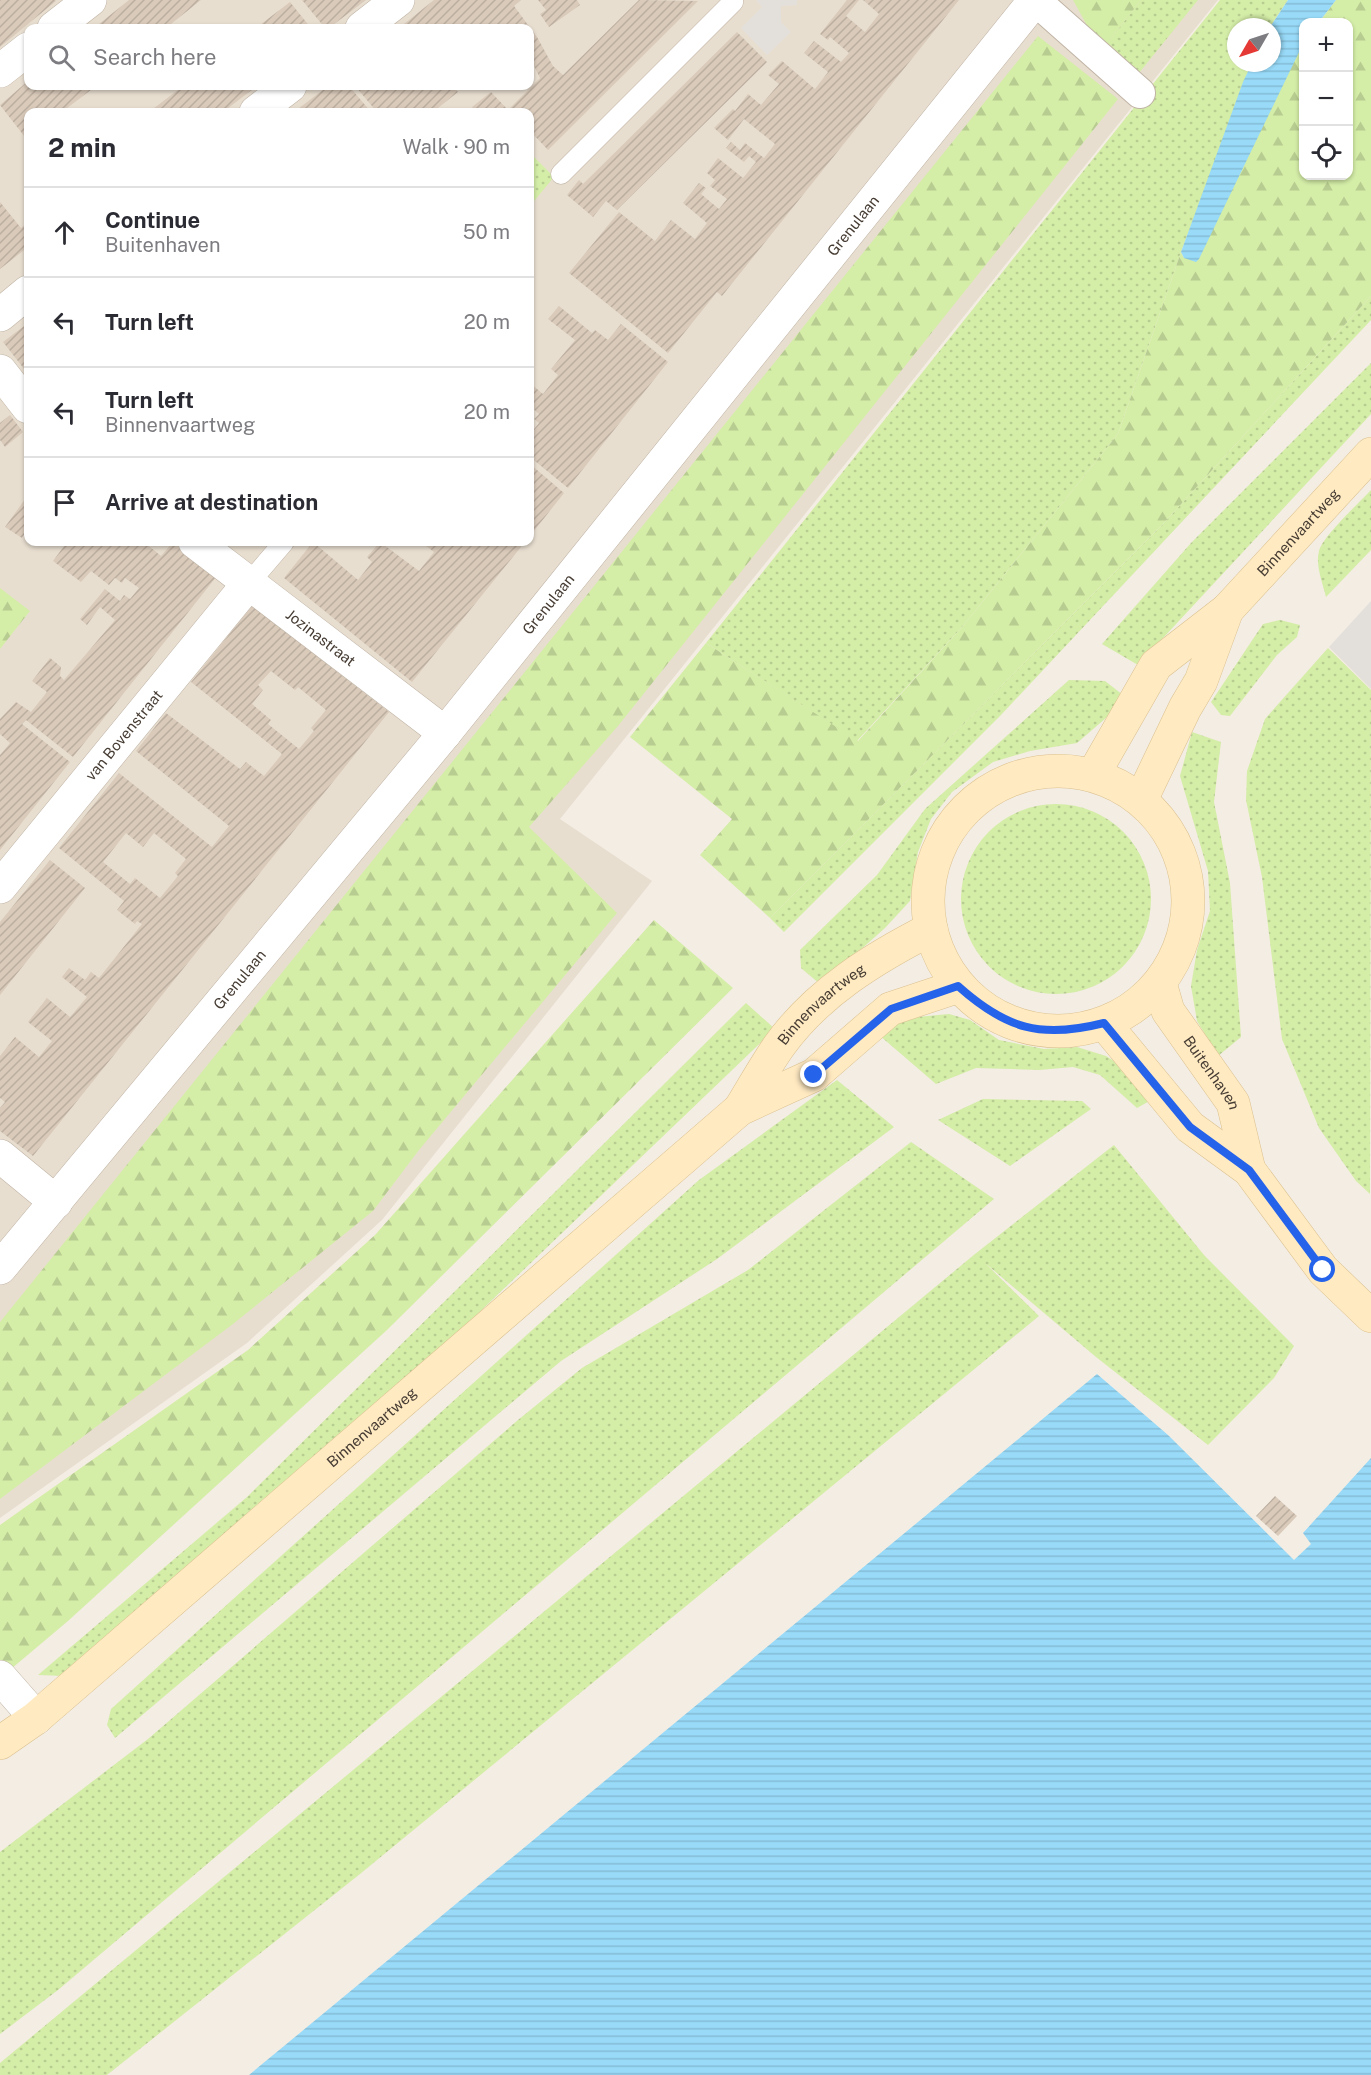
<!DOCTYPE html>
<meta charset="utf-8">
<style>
body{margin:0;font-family:"Public Sans",sans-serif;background:#f7f7f7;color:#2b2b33}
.controls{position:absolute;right:18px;top:18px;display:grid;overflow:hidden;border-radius:12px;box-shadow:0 2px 4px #0004}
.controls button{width:54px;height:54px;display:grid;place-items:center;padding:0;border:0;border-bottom:2px solid #e1e1e2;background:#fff;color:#2b2b33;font:30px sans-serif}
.compass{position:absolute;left:1227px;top:18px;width:54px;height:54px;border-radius:50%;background:#fff;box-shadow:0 2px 4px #0004;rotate:231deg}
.stop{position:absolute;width:18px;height:18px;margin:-14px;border:4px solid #2563eb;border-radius:50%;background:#fff}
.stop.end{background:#2563eb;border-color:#fff;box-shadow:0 2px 6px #0008}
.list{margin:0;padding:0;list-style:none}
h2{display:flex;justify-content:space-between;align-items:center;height:78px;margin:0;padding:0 24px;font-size:26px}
h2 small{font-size:20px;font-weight:400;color:#7c7c81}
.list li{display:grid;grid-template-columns:39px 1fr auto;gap:18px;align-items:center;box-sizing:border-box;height:90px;padding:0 24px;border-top:2px solid #e1e1e2}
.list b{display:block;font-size:22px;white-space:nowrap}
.list p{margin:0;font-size:20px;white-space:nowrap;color:#7c7c81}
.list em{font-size:20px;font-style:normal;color:#7c7c81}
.icon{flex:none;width:33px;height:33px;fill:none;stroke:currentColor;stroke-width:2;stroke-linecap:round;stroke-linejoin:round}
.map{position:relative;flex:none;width:1371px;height:2075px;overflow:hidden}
.search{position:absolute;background:#fff;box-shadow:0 2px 4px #0004;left:24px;top:24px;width:510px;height:66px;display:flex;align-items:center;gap:15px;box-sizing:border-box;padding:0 21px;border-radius:12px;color:#7c7c81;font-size:22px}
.panel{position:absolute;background:#fff;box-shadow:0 2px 4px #0004;left:24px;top:108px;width:510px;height:438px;border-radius:12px}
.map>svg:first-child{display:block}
.residential{fill:#e8ded0;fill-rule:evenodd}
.grass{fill:url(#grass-dots)}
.forest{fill:url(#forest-firs)}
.parking{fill:#e3e0dc}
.water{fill:url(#water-rules)}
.building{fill:url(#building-hatch);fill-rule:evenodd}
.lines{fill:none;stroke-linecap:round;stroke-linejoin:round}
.service-casing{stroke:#c0b4a5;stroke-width:21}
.pedestrian-casing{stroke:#c0b4a5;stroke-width:32}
.minor-casing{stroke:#c0b4a5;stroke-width:34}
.secondary-casing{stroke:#dbc18f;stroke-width:34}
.service{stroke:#fff;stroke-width:20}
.pedestrian{stroke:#fff;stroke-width:30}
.minor{stroke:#fff;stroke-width:33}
.secondary{stroke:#ffeac2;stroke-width:33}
.route{stroke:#2563eb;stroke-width:8}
.labels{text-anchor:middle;stroke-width:5;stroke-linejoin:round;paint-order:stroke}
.street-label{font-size:15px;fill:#463c33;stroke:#fff}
</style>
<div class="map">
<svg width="1371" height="2075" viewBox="0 0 1371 2075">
<defs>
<pattern id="grass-dots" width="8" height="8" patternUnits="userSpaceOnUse" patternTransform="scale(1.5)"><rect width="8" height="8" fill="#d4eda7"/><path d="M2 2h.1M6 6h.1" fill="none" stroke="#b7cc90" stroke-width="1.8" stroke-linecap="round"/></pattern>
<pattern id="forest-firs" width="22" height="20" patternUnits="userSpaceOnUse" patternTransform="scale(1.5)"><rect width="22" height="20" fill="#d4eda7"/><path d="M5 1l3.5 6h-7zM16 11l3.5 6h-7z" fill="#b7cc90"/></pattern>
<pattern id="water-rules" width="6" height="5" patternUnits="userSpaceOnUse" patternTransform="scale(1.5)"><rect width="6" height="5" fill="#98daf8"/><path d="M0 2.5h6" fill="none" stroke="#84bcd5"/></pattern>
<pattern id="building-hatch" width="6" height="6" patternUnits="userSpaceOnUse" patternTransform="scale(1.5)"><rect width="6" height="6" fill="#d9caba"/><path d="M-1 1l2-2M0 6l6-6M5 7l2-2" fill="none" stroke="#bcaea0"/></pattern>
</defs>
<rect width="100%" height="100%" fill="#f4ede3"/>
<!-- residential -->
<path class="residential" d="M0 0H1218L560 819 652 881 382 1220 247 1343 0 1518ZM28 28H530V86H28ZM28 112H530V542H28Z"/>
<!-- grass -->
<path class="grass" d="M1141 0H1198L1135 78 1101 51Z
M1220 0H1288L1270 27H1236V63H1252L1181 252 1118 434 963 626 857 741 706 643Z
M530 153 554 177 530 206Z
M1371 296V320L1000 716 784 932 770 918 1162 525Z
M1371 363V414L1138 665 1102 644 1191 543Z
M1371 490V550L1326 597C1323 584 1315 565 1319 551 1323 536 1359 503 1371 490Z
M1280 620 1300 625 1297 637 1277 655 1230 716 1221 715 1211 702 1263 624Z
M1328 648 1371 690 1370 1194 1356 1181 1319 1128 1282 1039 1262 877 1246 800 1247 771 1265 719Z
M1069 680 1105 681 1123 695 1106 718 1077 743 1030 751 993 762 952 792 931 819 918 852 910 901 885 928 821 985 801 968 800 950 877 875 925 809Z
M1192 732 1221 742 1214 802 1230 883 1241 1037 1218 1056 1197 1021 1191 986 1197 950 1210 911 1208 871 1180 776Z
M961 899a95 95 0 1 1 190 0a95 95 0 1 1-190 0Z
M746 1003 775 1029 466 1325 64 1676 38 1675 247 1497Z
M949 1014 970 1020 999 1040 1044 1049 1077 1047 1106 1056 1131 1072 1153 1099 1137 1108 1100 1075 1073 1067 1039 1070 976 1068 936 1084 879 1035 906 1018Z
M837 1080 894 1127 717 1259 561 1361 115 1738 107 1725 111 1709 699 1180Z
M983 1099 1082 1101 1091 1109 1010 1166 938 1120Z
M911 1142 994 1199 58 1990 0 2034V1852L148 1739 518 1420 582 1368 748 1270Z
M1114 1145 1204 1255 1294 1346 1274 1378 1208 1445 1096 1357 985 1263 1039 1316 360 1874 107 2075H0V2063L975 1254Z"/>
<!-- forest -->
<path class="forest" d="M1073 0H1141L1101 51Z
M1336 0H1371V296L1162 525 770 918 700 855 732 819 630 737 706 643 858 741 963 626 1118 434 1181 252 1184 258 1303 44 1304 176H1348V22H1319Z
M1038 36 1118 99 618 726 529 827 617 913 419 1150 373 1211 233 1324 0 1499V1322Z
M0 588 30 611 0 649Z
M654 920 733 988 387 1330 68 1621 11 1669 0 1660V1525L248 1350 375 1235Z"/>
<!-- parking -->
<path class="parking" d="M756 0H797V5L781 6V22L791 32 767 55 741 28 762 7Z
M1371 601V689L1329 647Z"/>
<!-- water -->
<path class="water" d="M1288 0H1336L1319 22H1304L1303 44 1199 259 1196 262 1184 258 1181 252 1243 82 1252 63H1272L1270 27Z
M1097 1374 1168 1435 1294 1560 1311 1544 1303 1533 1371 1458V2075H249Z"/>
<!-- building -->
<path class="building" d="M0 0H55L56 1 0 47Z
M129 0H201L166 28H94Z
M302 0H366L329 28H325Z
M434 0H521L514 6 537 37 553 66 563 75 639 0 698 1 548 150 530 131V112H511L508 110 540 78 530 58V28H399Z
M538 0H577L580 5 549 27 540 14 546 10Z
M847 0H859L846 16 865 32 879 14 863 0H959L722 296 717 292 668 353 569 273 619 212 655 241 671 220 695 239 707 223 683 203 699 183 706 188 701 194 719 209 727 199 710 186 715 180 707 173 718 158 743 178 756 162 749 156 744 162 726 148 731 142 740 150 745 143 764 158 775 144 744 119 728 140 714 128 733 109 735 111 748 94 761 105 779 84 768 75 782 61 815 89 828 72 804 53 814 41 841 62 849 53 830 37 828 40 820 34Z
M290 2 311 28H256Z
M737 32 767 62 617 210 606 201 593 217 567 195 579 180 583 184Z
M28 81V86H96L62 112H28V141L0 105Z
M183 86H257L223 112H149Z
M328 86H349L371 112H294Z
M355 86H453L458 92 433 112H427L423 108 418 112H377Z
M491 92 508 110 505 112H476L472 107Z
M0 202 21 228 28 222V247L0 269Z
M559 306 592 333 595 330 608 340 621 324 668 362 568 488 530 457V434L539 423 534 419 539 414 530 406V383L543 394 558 375 551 369 575 340 548 319Z
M28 323V374L3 342Z
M10 415 23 432 5 447 0 440V423Z
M530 464 564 493 530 536Z
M28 495V529L22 538 5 527Z
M67 542H144L161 556 173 542 217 576 73 757 26 720 22 724 70 762 0 850V755L10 743 0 734V719L16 702 31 712 47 692 32 681 50 658 61 667 60 676 64 680 115 620 100 607 87 625 80 619 105 589 120 601 124 595 130 599 139 588 125 578 122 583 115 578 109 585 91 571 81 582 53 561Z
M313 542 358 580 372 562 367 557 380 542 419 571 434 552 421 542H525L412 682 284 578Z
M252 606 389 712 33 1156 0 1131V1108L5 1102 0 1098V1056L15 1037 39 1057 52 1041 28 1022 47 998 70 1017 87 997 62 977 69 968 85 980 91 972 99 978 142 924 137 921 135 924 117 910 124 901 59 848 119 773 212 847 229 826 136 751 166 713 240 769 246 762 264 776 282 754 191 682ZM271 671 295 690 298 687 326 710 311 728 314 731 299 749 268 724 271 720 252 704 263 690 258 685ZM126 833 143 847 154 833 186 859 175 873 178 876 160 898 135 878 130 884 103 862Z
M50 860 85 888 0 995V922Z
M1275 1496 1297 1516 1278 1536 1256 1516Z"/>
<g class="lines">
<defs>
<path id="service" d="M561 174 733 2 732 0
M249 583 284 542"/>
<path id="pedestrian" d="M1035 0 1140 93"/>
<g id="minor">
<path d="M54 28 90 0"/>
<path d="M362 28 398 0"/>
<path d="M0 71 28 49"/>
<path d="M256 112 290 86"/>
<path d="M0 315 28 292"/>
<path d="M0 371 28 407"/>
<path id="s1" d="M195 542 445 733"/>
<path id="s2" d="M0 887 249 583"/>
<path d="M0 1156 56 1202"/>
<path id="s3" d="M0 1268 445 733 1035 0"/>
<path d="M0 1677 36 1718"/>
</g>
<g id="secondary">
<circle cx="1058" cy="901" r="130"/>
<path id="s4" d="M1093 775 1156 665 1227 610 1371 454"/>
<path d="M1141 800 1185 708 1201 681 1227 610"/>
<path id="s5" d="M1160 983 1168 1011 1233 1103 1249 1170"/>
<path d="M1104 1023 1190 1127 1249 1170 1323 1270 1371 1316"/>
<path id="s6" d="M740 1109C753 1088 765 1066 779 1046 817 993 874 958 931 929"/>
<path id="s7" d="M0 1743 36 1718 740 1109 814 1075 890 1009 959 986"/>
</g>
</defs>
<!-- service casing -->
<use href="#service" class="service-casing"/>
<!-- pedestrian casing -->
<use href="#pedestrian" class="pedestrian-casing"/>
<!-- minor casing -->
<use href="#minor" class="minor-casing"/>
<!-- secondary casing -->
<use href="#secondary" class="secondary-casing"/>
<!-- service -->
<use href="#service" class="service"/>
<!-- pedestrian -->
<use href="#pedestrian" class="pedestrian"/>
<!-- minor -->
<use href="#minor" class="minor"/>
<!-- secondary -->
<use href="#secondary" class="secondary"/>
</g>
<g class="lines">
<!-- route -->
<path class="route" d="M814 1075 891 1009 958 986C1006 1029 1041 1039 1104 1023L1190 1127 1249 1170 1323 1270"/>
</g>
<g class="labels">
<!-- street labels -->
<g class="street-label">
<text dy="5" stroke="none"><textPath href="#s3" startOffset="1347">Grenulaan</textPath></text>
<text dy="5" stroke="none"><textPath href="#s4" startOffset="322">Binnenvaartweg</textPath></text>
<text dy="5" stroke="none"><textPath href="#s3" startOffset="861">Grenulaan</textPath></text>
<text dy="5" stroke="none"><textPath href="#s1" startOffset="158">Jozinastraat</textPath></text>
<text dy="5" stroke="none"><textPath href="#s2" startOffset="196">van Bovenstraat</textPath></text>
<text dy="5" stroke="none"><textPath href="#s3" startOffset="375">Grenulaan</textPath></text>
<text dy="5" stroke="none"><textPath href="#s6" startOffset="134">Binnenvaartweg</textPath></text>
<text dy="5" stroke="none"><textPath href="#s5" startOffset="105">Buitenhaven</textPath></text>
<text dy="5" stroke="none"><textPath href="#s7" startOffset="488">Binnenvaartweg</textPath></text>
</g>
</g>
</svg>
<div class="controls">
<button>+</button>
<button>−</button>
<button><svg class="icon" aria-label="locate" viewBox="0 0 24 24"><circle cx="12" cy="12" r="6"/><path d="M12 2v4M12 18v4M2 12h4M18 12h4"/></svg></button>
</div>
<svg class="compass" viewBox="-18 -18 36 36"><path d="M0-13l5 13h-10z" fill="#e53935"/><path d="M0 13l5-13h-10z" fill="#7c7c81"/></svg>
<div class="stop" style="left:1323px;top:1270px"></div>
<div class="stop end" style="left:814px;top:1075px"></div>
<div class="search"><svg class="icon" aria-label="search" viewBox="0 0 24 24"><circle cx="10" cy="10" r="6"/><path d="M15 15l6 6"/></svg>Search here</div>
<section class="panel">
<h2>2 min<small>Walk · 90 m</small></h2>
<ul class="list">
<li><svg class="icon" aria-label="ahead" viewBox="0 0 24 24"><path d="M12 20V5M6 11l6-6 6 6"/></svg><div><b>Continue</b><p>Buitenhaven</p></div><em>50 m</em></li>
<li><svg class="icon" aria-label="left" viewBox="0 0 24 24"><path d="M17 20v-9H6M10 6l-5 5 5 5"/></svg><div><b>Turn left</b></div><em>20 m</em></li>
<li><svg class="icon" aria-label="left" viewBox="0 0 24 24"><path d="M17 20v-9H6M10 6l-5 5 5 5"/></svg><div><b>Turn left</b><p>Binnenvaartweg</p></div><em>20 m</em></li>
<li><svg class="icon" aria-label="arrive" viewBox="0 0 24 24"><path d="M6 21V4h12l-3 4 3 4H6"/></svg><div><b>Arrive at destination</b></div></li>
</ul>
</section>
</div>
